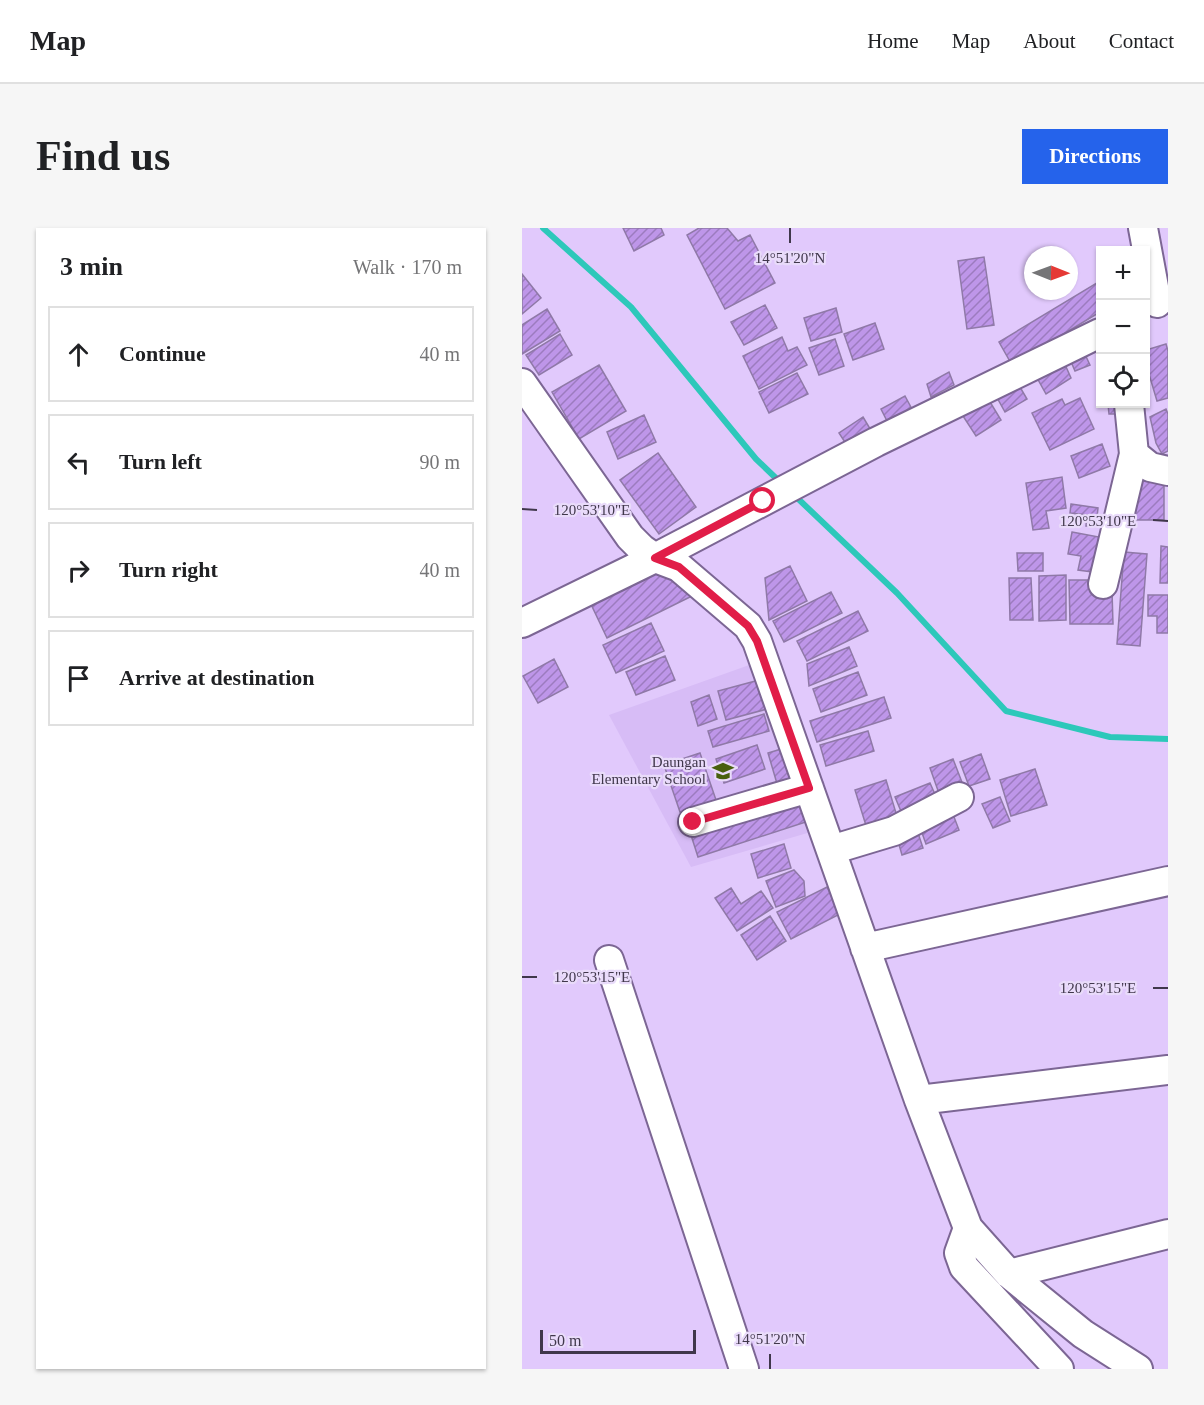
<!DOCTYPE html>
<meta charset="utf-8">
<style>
body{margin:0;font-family:"Times New Roman",serif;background:#f6f6f6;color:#202124}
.controls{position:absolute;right:18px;top:18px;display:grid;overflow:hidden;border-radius:0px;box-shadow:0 2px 4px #0004}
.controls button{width:54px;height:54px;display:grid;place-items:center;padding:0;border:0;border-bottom:2px solid #e0e0e0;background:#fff;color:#202124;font:30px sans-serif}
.compass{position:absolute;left:502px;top:18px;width:54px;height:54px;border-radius:50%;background:#fff;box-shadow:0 2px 4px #0004;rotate:91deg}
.scale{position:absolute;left:18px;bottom:15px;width:156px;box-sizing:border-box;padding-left:6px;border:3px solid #40374b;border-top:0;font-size:16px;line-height:21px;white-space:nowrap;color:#40374b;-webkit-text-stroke:4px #e9dbfa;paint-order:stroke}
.stop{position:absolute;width:18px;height:18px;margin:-14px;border:4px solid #e11d48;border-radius:50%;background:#fff}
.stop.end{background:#e11d48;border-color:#fff;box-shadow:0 2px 6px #0008}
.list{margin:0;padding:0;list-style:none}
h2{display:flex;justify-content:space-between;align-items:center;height:78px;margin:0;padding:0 24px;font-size:26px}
h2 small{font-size:20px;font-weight:400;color:#757577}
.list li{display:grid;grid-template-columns:39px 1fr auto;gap:18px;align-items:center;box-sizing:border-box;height:96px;margin:0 12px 12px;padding:0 12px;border:2px solid #e0e0e0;border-radius:0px}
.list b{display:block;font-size:22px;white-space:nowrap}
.list em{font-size:20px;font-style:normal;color:#757577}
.icon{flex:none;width:33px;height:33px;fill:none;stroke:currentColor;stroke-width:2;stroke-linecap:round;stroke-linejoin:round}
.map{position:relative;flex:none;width:646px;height:1141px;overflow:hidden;border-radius:0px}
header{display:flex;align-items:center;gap:36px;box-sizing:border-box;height:84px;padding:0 30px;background:#fff;border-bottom:2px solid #e0e0e0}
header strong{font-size:28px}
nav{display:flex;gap:33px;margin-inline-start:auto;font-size:21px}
.intro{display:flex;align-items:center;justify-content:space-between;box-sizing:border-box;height:144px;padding:0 36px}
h1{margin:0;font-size:42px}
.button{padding:15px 27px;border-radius:0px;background:#2563eb;color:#fff;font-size:21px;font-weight:700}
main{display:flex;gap:36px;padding:0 36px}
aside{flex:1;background:#fff;border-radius:0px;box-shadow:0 2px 4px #0004}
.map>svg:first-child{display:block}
.built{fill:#d7bcf6}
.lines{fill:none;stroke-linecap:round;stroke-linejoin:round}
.stream{stroke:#2dc8ba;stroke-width:6}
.building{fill:url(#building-hatch);stroke:#8f79a7;stroke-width:1.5}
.minor-casing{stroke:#7c6694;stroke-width:32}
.minor{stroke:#fff;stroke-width:28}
.route{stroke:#e11d48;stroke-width:8}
.ticks{fill:none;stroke:#40374b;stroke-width:2}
.labels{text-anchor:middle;stroke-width:4.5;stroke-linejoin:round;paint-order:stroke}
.poi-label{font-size:15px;fill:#40374b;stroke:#e9dbfa;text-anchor:end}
.ticks-label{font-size:15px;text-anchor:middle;fill:#40374b;stroke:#e9dbfa;stroke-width:4.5;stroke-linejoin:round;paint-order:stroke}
</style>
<header>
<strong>Map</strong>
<nav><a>Home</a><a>Map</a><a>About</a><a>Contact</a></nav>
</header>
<div class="intro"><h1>Find us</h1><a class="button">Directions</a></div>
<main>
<aside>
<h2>3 min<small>Walk · 170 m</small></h2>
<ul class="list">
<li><svg class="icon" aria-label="ahead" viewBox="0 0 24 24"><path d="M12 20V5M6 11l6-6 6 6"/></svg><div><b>Continue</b></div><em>40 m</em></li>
<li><svg class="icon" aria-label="left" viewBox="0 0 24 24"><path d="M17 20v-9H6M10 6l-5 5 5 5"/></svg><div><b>Turn left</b></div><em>90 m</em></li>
<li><svg class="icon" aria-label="right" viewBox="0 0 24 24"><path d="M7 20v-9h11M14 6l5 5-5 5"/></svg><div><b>Turn right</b></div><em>40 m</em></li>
<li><svg class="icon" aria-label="arrive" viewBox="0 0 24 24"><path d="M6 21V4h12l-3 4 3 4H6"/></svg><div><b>Arrive at destination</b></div></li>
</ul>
</aside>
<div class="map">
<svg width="646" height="1141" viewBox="0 0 646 1141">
<defs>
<pattern id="building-hatch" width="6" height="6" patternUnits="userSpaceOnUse" patternTransform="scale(1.5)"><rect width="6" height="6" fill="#be96e9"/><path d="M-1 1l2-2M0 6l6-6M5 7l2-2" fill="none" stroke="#9c7bbf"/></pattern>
</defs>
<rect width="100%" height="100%" fill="#e1c9fc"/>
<!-- built -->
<path class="built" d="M244 431 306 599 169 639 87 487Z"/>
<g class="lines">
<!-- stream -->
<path class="stream" d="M21 0 109 79 234 231 258 254
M270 265 375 365 484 483 588 509 646 511"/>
</g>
<!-- building -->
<path class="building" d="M101 0H139L142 7 112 23Z
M177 0H205L216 13 228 7 253 55 203 81 165 7Z
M462 29 472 97 445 101 436 33Z
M0 46 19 70 0 86Z
M578 53V84L490 137 477 114Z
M243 77 255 100 222 117 209 94Z
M314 80 320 104 289 113 282 90Z
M25 81 38 103 0 126V97Z
M353 95 362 121 331 132 322 106Z
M38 106 50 127 17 147 4 127Z
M260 109 266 123 275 119 285 137 237 161 221 128Z
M313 111 322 138 297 147 287 120Z
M644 116 646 123V170L635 173 624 136V122Z
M561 122 568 137 553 143 547 129Z
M541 132 549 150 524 166 514 148Z
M77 137 104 183 57 211 30 164Z
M427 144 432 157 409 169 405 156Z
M275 145 286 166 247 185 237 164Z
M495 154 505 171 483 184 473 166Z
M383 168 391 183 367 197 359 181Z
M465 169 479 192 454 208 439 185Z
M558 170 572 201 528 222 510 185 540 171 543 177Z
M586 176H601L602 186H587Z
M644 181 646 186V223L640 226 634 215 628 189Z
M122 187 134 214 96 231 85 204Z
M341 189 350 204 326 219 317 205Z
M580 216 588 238 557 250 549 228Z
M136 225 174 279 137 306 98 252Z
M613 245H642V292H612Z
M540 249 544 280 524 283 527 300 511 302 504 255Z
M549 276 576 280 574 298H564L565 287 548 285Z
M550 304 577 309 570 344 556 342 559 328 546 326Z
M639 318 646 319V355H638Z
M602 324 625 326 618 418 595 416Z
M495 325H521V343H496Z
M139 337 172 367 85 410 67 372Z
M268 338 285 373 247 392 243 350Z
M544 347V392L517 393V348Z
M487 350H509L511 392H488Z
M547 352H571L590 363 591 396H548Z
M309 364 320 385 262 414 251 393Z
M626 367H646V405H635V388H626Z
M336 383 346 403 285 433 275 413Z
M129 395 142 423 94 445 81 417Z
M327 419 335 438 287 458 285 436Z
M143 428 153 452 114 467 104 444Z
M32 431 46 459 16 475 1 448Z
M336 444 345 467 299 484 291 461Z
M241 451 249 480 204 492 196 463Z
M187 467 195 491 176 498 169 474Z
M362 469 369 490 295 514 288 493Z
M242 486 247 503 191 519 186 503Z
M346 503 352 523 304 538 298 517Z
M235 517 243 541 202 555 194 531Z
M269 518 279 552 256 559 246 525Z
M178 525 194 572 158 584 142 537Z
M459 526 468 551 447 558 438 534Z
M431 531 443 562 419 571 408 540Z
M513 541 525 577 489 588 478 552Z
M364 552 377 595 346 604 333 562Z
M408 555 416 573 381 588 373 569Z
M288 565 296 590 176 629 168 604Z
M478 569 488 593 471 600 460 576Z
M429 581 437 602 404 616 396 594Z
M394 599 401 620 380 627 374 606Z
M262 616 269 640 236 650 229 626Z
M272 642 282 653 283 668 254 679 244 653Z
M305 659 318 686 269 711 255 684Z
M209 660 219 676 239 663 251 680 215 703 193 670Z
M248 688 264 713 235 732 219 707Z"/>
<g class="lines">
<defs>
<path id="minor" d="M621 0 635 75
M0 155 108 309 120 321 133 330 157 339 226 398 235 413 397 872 446 1000 487 1046 561 1106 616 1141
M607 176 612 226 628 239 646 243
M581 356 612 226
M0 395 133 330 354 214 578 105
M171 594 287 560
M309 622 372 603 437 569
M343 720 646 653
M87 732 222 1141
M397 872 646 842
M446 1000 437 1025 442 1039 537 1141
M487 1046 646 1006"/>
</defs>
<!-- minor casing -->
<use href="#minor" class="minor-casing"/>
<!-- minor -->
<use href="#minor" class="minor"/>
</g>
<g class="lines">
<!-- route -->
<path class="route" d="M171 594 287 560 235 413 226 398 157 339 133 330 241 273"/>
</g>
<!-- ticks -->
<path class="ticks" d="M268 15V0M0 281 15 282M631 292 646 293M0 749H15M631 760H646M248 1141V1126"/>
<!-- icons -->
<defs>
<symbol id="school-bare" viewBox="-9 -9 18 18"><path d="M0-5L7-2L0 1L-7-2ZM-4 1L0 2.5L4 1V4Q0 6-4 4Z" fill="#48600e" stroke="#e9dbfa" stroke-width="2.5" paint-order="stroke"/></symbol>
</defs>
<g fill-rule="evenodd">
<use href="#school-bare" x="186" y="528" width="30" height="30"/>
</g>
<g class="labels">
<!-- poi labels -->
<g class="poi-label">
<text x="184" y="539">Daungan<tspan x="184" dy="17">Elementary School</tspan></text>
</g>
</g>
<g class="ticks-label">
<text x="268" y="35">14°51'20"N</text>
<text x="70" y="287">120°53'10"E</text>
<text x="576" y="298">120°53'10"E</text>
<text x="70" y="754">120°53'15"E</text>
<text x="576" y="765">120°53'15"E</text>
<text x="248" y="1116">14°51'20"N</text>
</g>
</svg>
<div class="controls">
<button>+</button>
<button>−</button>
<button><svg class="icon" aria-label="locate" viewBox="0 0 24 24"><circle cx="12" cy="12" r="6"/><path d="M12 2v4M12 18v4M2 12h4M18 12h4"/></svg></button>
</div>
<svg class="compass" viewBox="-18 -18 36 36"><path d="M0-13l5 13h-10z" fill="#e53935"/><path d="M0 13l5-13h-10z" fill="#757577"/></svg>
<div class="scale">50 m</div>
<div class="stop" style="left:241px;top:273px"></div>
<div class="stop end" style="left:171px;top:594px"></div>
</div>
</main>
